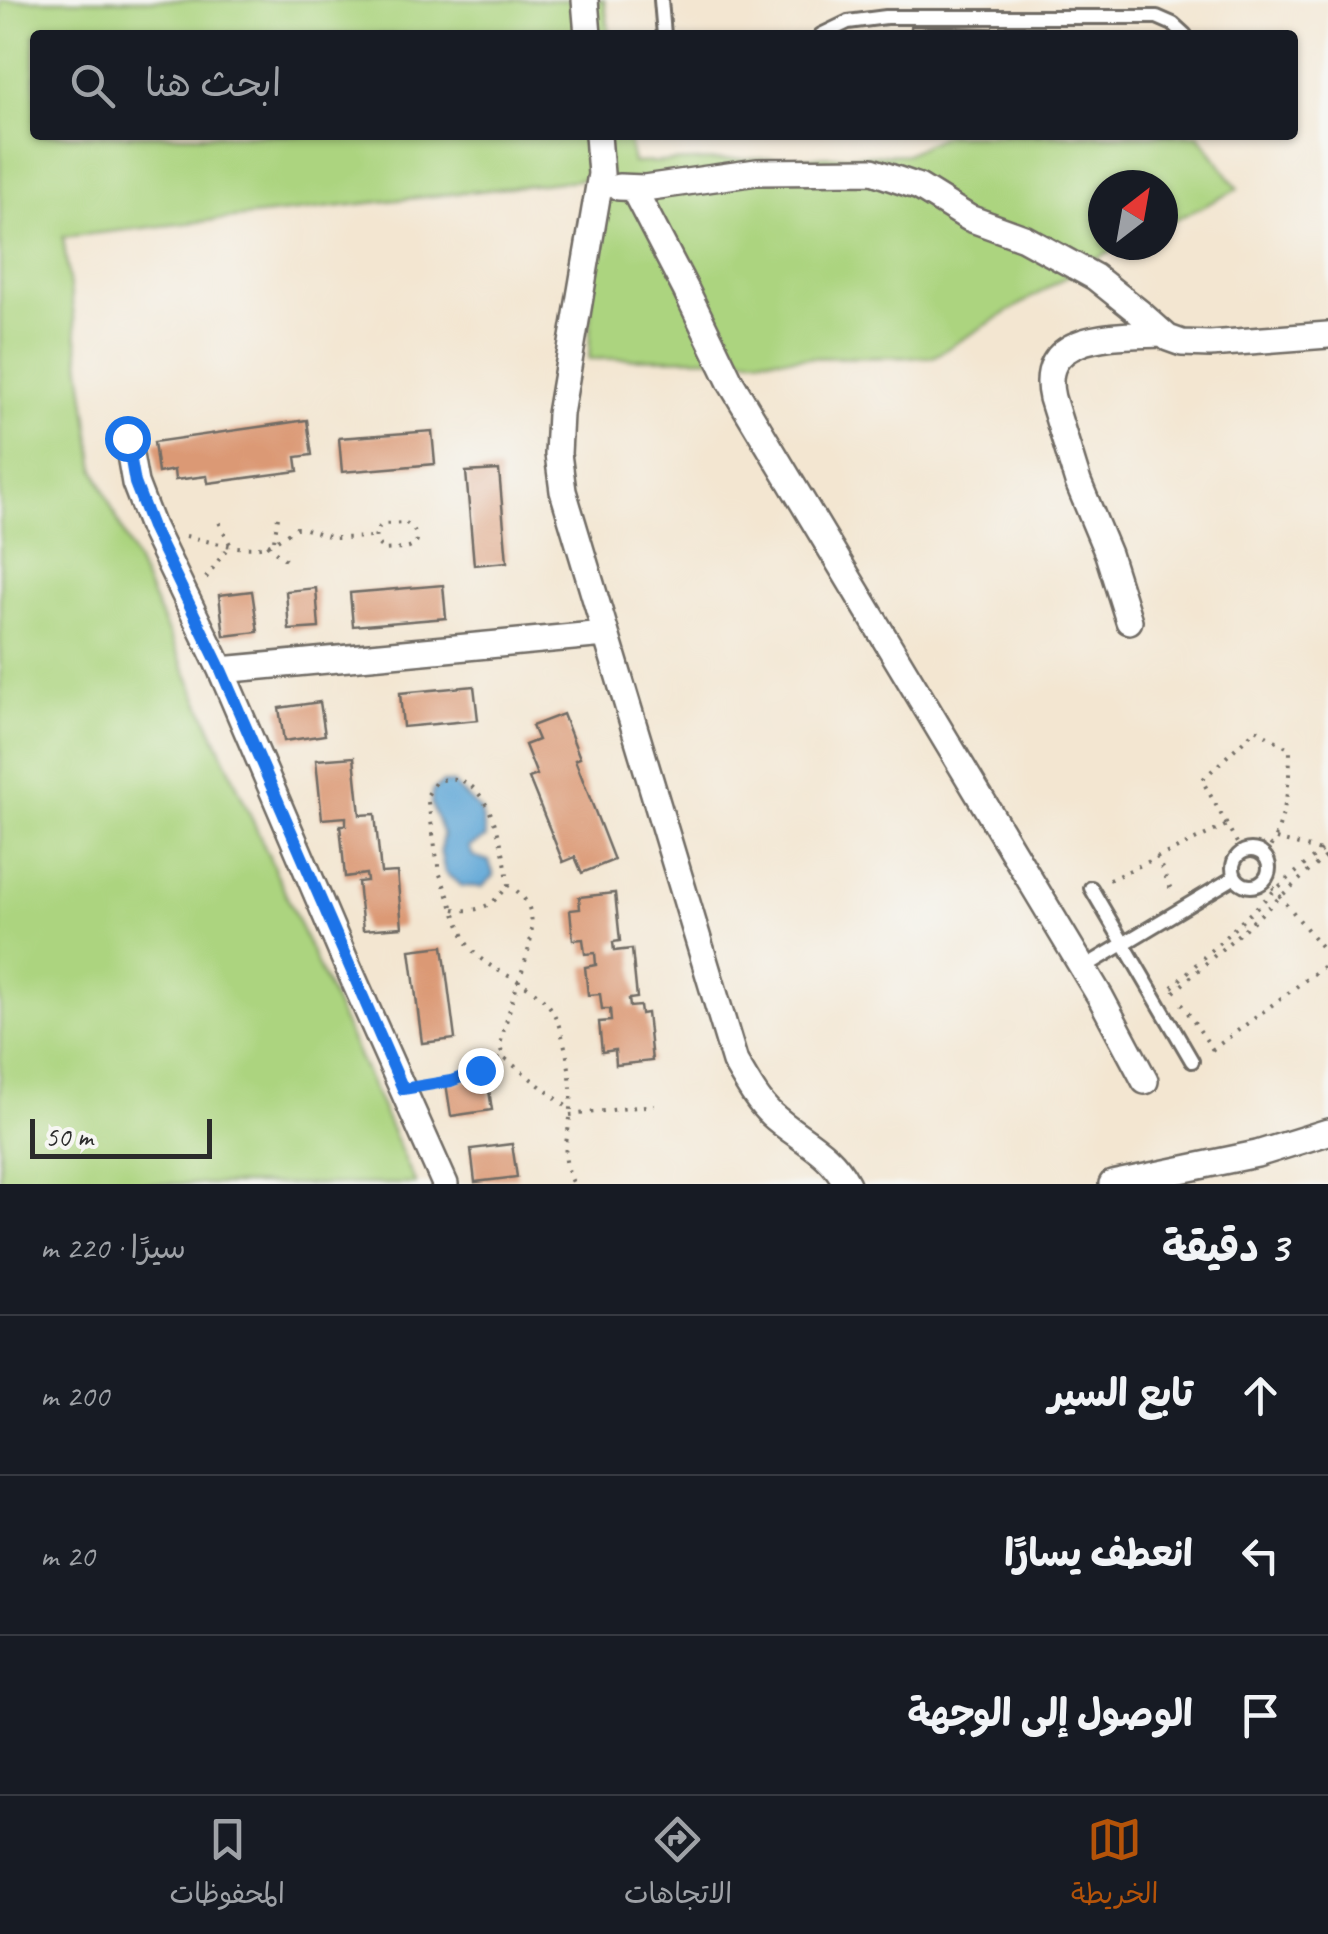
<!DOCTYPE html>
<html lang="ar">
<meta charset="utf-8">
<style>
body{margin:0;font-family:Caveat,"Playpen Sans Arabic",sans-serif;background:#242831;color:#f1f3f6;direction:rtl}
.compass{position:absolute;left:1088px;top:170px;width:90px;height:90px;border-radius:50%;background:#171b24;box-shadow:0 2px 8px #0004;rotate:31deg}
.scale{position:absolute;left:30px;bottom:25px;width:182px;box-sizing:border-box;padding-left:10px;border:5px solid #2b2b2b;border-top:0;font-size:28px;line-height:35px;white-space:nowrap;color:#2b2b2b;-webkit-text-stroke:8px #f6f6f2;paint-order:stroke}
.stop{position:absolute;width:30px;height:30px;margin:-22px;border:8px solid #1a73e8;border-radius:50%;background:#fff}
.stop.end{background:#1a73e8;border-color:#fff;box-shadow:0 2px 10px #0008}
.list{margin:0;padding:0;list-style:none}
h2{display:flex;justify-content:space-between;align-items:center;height:130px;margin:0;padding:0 40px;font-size:42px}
h2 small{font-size:32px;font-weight:400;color:#9ea1a6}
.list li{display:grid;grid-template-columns:65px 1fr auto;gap:30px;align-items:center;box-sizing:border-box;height:160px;padding:0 40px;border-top:2px solid #363941}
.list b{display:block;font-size:38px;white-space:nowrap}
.list em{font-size:32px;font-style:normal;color:#9ea1a6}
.icon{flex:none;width:55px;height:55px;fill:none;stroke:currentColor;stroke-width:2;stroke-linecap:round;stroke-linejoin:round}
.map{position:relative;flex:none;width:1328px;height:1184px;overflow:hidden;direction:ltr}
.search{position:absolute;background:#171b24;box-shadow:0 2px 8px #0004;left:30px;right:30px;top:30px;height:110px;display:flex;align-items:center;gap:25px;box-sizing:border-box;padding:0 35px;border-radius:10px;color:#9ea1a6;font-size:38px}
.sheet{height:610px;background:#171b24}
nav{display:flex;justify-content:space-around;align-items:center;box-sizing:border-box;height:140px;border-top:2px solid #363941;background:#171b24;font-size:28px;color:#9ea1a6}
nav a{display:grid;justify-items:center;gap:5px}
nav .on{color:#b45309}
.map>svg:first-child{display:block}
.green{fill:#acd47f;stroke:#6c8055;stroke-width:2.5}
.water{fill:#60a7d7;stroke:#466981;stroke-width:2.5}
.building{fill:#db9975}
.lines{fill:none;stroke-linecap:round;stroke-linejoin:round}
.lane-casing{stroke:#716c65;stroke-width:18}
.street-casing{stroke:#716c65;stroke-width:30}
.path{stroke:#716c65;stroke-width:4;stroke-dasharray:2.5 8;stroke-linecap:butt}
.lane{stroke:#fff;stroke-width:12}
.street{stroke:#fff;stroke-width:25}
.route{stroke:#1a73e8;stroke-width:12}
</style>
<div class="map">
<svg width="1328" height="1184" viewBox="0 0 1328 1184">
<rect width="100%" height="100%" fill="#f6f6f2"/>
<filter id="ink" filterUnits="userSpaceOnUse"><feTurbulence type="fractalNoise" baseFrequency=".01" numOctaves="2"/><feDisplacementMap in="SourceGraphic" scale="20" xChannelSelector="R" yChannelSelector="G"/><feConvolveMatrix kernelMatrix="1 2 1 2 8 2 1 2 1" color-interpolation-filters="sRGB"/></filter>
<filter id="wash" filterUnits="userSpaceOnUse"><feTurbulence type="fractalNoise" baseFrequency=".0048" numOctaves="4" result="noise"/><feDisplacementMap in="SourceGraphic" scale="40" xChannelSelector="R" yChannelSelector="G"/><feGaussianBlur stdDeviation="2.25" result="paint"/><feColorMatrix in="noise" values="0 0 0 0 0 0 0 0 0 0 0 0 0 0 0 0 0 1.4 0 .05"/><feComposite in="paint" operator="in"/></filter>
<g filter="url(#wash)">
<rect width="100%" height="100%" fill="#f3e6d1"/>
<!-- green -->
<path class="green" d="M0 0H604L610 35H35V135H628L633 163 906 154 945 135H1199L1238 189 1163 226V185H1103V245H1125L1096 259 933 357 589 359 595 178 63 237 95 470 416 1184H0Z"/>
<!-- water -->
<path class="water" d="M443 783H452L481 811 486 838 469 847 473 856 489 861 494 876 482 887 462 886 445 873 440 850 443 835 431 804 432 791Z"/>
<g id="blocks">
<!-- building -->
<path class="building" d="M911 26 1043 30V35H911Z
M307 420 312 455 296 457 298 471 208 483 207 476 175 480 174 470 158 473 154 442Z
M432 431 435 464 342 472 339 438Z
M499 470 507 562 474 565 466 472Z
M443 585 446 618 353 626 350 593Z
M316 588 319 628 289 630 286 591Z
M252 591 258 632 224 636 219 595Z
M474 686 478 720 403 727 400 693Z
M320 702 325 735 284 741 279 708Z
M563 714 580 758 575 760 614 860 582 873 575 857 563 862 529 778 537 775 525 745 538 740 532 726Z
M354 757 360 815 375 814 381 873 397 872 402 927 363 930 358 882 367 881 366 874 345 877 340 825H346V817L322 819 316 760Z
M615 893 620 941 613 942 614 951 632 949 637 998 629 999 630 1007 640 1006 641 1014 647 1013 652 1061 616 1065 615 1050 602 1052 599 1022 611 1021 610 1009H602L600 994 588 995 585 967 596 965 595 953 585 954 583 939 573 940 570 910 580 909 579 897Z
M443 946 455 1039 422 1043 410 950Z
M487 1077 492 1110 451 1116 446 1083Z
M512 1144 517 1177 475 1182 471 1149Z"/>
</g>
</g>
<g filter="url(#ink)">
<use href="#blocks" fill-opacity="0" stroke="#716c65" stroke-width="2.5"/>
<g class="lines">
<defs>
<path id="lane" d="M661 0 664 35
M821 35 848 22 886 17H1157L1173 24 1185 35
M1233 868a18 18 0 1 1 36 0a18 18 0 1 1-36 0Z
M1091 888 1192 1061
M1083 968 1235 877"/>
<path id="street" d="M585 0 588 35
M598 135 601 174 560 414 558 454 563 491 735 1062C746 1080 756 1100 771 1114 799 1140 829 1149 847 1184
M619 187 644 188 757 172 872 171 919 187 969 218 1024 238 1095 277 1140 313 1168 338 1182 343 1210 344 1328 335
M633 188 686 290 731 383 1101 998 1145 1081
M127 438 135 483 152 527 221 670 345 960 445 1184
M1129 621 1108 554 1078 482 1052 398C1036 331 1119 336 1161 334
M221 670 605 634
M1112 1184 1257 1154 1328 1132"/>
</defs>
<!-- lane casing -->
<use href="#lane" class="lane-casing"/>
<!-- street casing -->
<use href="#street" class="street-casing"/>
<!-- path -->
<path class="path" d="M406 523C415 528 424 542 409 548 403 550 391 549 384 550L376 542 375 532 382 524Z
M186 536C208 541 246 553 268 545 277 541 287 533 296 528H302L335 538 374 537
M274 540 279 511
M267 545 291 564
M206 578 230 544 219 522
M1276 839 1321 851 1328 858
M1242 852 1202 780 1256 729 1290 749C1290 784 1285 826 1265 856
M1157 857 1173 894
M1266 879 1328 955
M1109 880 1227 825
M508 885C548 907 528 952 517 986 511 1004 506 1022 501 1041L500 1046 503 1057 571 1110
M454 909C477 914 495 905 508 885 506 851 486 758 435 783L427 796 439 872 466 942C487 977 538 978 555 1016 566 1040 573 1082 571 1108 569 1139 558 1154 574 1184
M1172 987 1275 890 1321 851
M1174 992 1326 856
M1182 1004 1213 1050
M1212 1050 1328 963
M429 1084 466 1077 503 1057
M570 1115 654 1105"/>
<!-- lane -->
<use href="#lane" class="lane"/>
<!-- street -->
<use href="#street" class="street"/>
</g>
</g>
<g class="lines" filter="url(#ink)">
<!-- route -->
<path class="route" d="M127 438 135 483 152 527 221 670 403 1089 451 1081 480 1070"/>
</g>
</svg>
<svg class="compass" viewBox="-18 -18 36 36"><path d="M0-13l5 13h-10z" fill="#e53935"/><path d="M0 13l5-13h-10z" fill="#9ea1a6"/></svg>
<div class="scale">50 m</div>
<div class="stop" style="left:127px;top:438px"></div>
<div class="stop end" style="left:480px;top:1070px"></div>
<div class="search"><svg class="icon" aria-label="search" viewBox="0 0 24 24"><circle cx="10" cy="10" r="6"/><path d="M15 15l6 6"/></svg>ابحث هنا</div>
</div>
<section class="sheet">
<h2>3 دقيقة<small>سيرًا · 220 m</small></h2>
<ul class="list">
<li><svg class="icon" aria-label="ahead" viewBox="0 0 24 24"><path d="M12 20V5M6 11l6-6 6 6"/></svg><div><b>تابع السير</b></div><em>200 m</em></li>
<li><svg class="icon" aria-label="left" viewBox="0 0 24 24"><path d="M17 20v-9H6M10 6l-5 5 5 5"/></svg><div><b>انعطف يسارًا</b></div><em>20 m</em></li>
<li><svg class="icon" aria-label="arrive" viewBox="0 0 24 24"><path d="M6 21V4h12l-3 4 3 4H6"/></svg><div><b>الوصول إلى الوجهة</b></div></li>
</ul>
</section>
<nav>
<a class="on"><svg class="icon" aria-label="map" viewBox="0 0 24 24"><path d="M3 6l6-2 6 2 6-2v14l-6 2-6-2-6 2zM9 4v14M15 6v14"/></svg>الخريطة</a>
<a><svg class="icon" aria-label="directions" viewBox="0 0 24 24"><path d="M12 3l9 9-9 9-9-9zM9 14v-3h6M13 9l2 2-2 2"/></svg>الاتجاهات</a>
<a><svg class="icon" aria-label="saved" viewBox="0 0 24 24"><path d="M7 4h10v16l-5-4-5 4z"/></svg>المحفوظات</a>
</nav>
